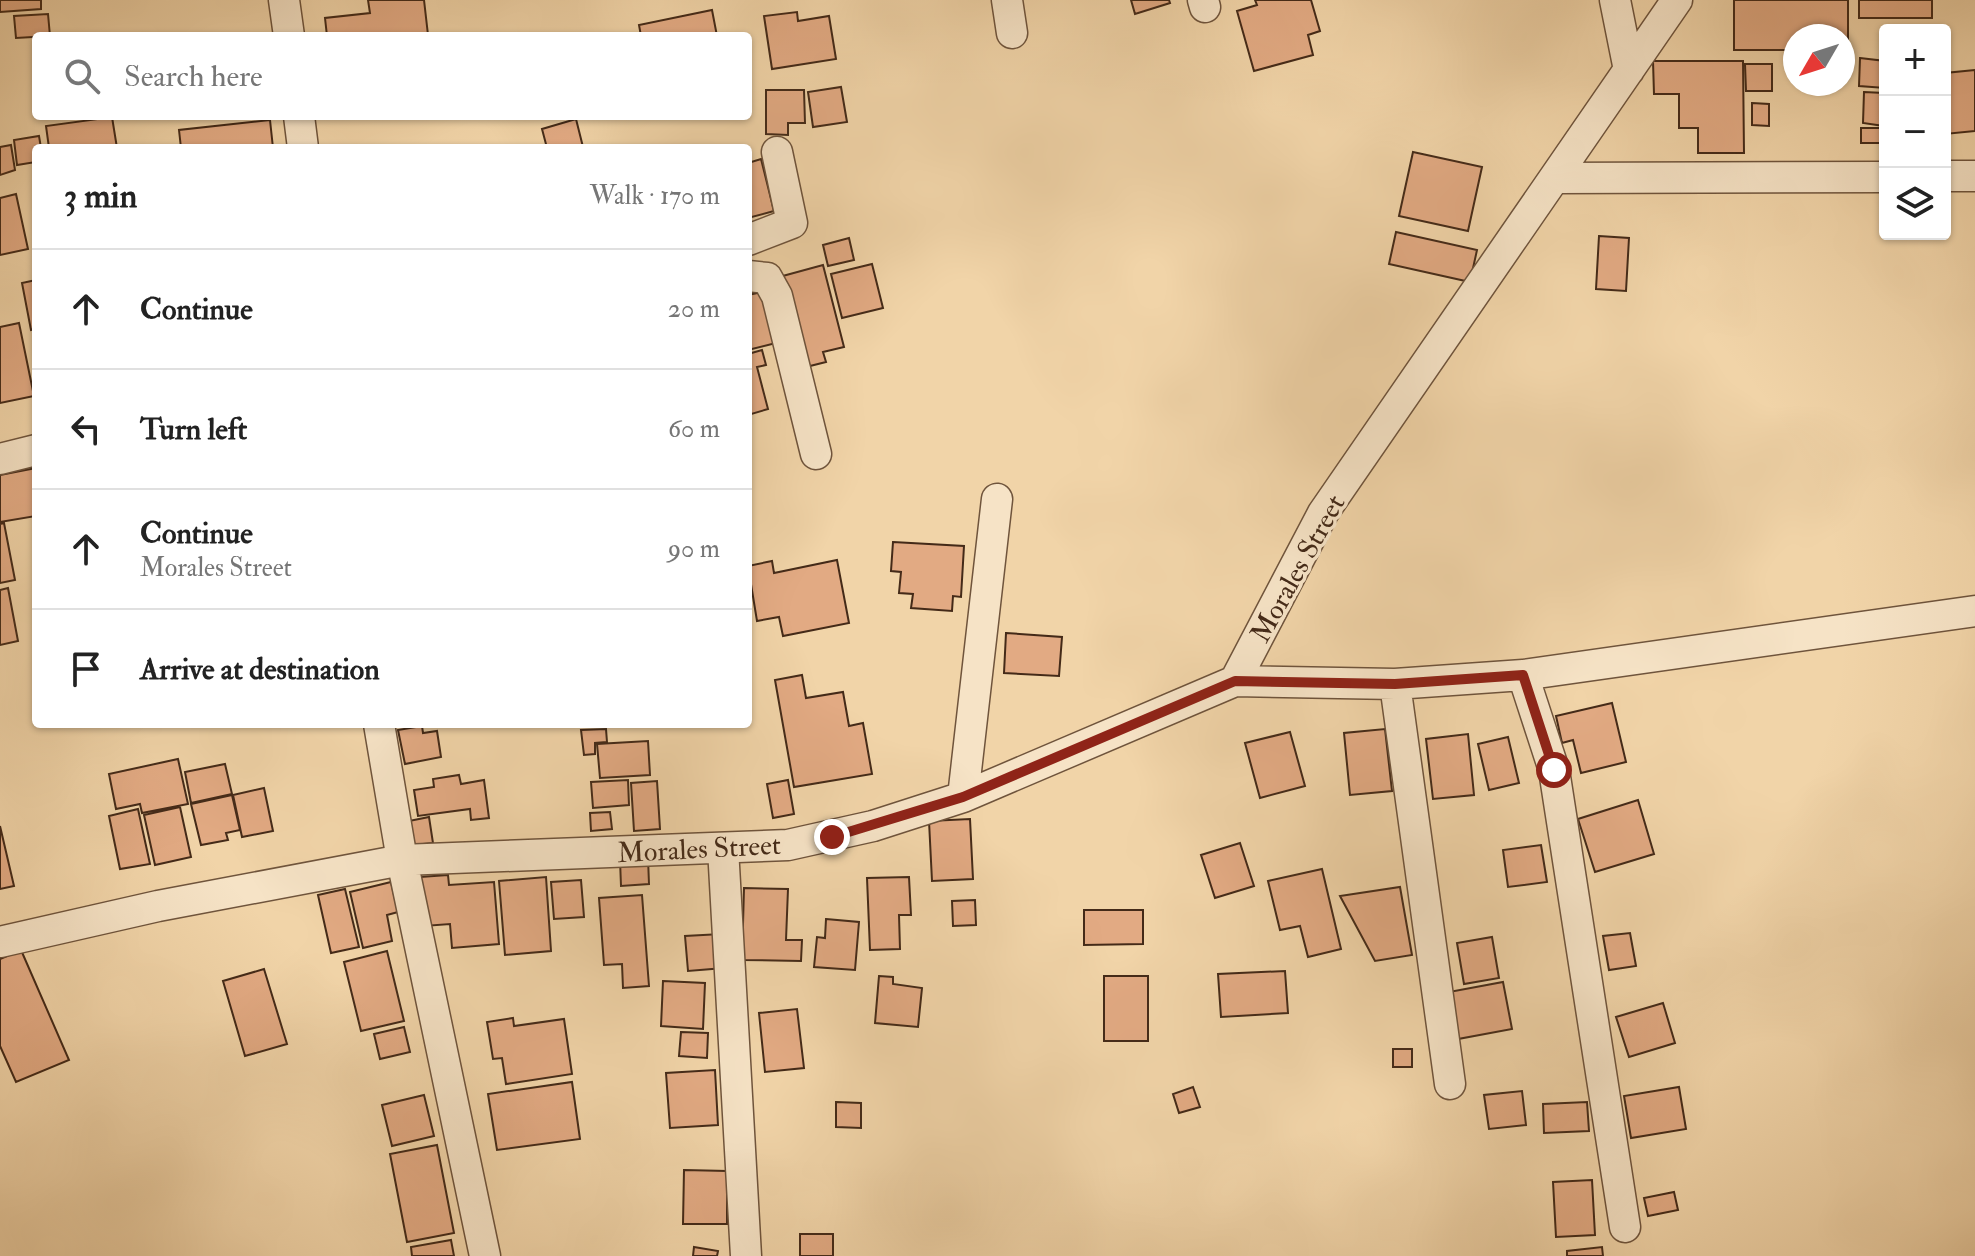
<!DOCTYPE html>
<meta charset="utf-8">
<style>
body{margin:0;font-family:"IM FELL Double Pica",serif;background:#f6f6f6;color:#222}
.controls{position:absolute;right:24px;top:24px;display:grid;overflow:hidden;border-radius:8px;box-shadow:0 2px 6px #0004}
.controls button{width:72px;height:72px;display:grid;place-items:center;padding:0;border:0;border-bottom:2px solid #e0e0e0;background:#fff;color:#222;font:40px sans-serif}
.compass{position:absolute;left:1783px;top:24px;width:72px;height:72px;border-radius:50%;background:#fff;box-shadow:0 2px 6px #0004;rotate:231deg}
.stop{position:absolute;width:24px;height:24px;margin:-18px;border:6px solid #8f2418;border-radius:50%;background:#fff}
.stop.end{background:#8f2418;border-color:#fff;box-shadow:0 2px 8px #0008}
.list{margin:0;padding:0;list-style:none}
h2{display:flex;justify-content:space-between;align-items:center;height:104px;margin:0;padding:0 32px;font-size:34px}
h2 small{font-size:26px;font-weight:400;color:#767676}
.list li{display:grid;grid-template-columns:52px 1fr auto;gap:24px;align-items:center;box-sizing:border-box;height:120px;padding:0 32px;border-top:2px solid #e0e0e0}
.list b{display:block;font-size:30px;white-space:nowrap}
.list p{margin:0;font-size:26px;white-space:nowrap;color:#767676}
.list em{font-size:26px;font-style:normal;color:#767676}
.icon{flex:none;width:44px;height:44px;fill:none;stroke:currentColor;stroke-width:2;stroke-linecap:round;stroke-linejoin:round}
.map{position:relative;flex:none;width:1975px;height:1256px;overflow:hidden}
.search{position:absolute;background:#fff;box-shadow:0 2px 6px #0004;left:32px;top:32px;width:720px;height:88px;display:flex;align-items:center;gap:20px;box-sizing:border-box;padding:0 28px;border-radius:8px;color:#767676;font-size:30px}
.panel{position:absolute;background:#fff;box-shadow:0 2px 6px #0004;left:32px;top:144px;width:720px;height:584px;border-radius:8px}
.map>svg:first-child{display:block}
.building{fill:#e2aa83;stroke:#442a18;stroke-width:2}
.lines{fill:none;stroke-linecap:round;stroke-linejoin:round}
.minor-casing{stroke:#6f543c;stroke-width:33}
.minor{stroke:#f6e3c6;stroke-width:30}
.route{stroke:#8f2418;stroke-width:10}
.labels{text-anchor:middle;stroke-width:7;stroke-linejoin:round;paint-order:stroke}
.street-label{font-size:28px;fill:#442a18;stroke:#f6e3c6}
</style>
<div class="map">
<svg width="1975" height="1256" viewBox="0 0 1975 1256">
<rect width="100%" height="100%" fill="#f1d4a8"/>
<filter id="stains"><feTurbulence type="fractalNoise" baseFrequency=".0025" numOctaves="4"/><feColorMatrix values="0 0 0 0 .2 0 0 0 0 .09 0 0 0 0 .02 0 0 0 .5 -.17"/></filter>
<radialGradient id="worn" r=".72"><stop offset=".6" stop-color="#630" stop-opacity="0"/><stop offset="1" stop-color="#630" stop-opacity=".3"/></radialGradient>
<!-- building -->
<path class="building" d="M0 0H41V9L0 12Z
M368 0H424L428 35 327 36 325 18 370 13Z
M1131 0H1169L1170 3 1135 14Z
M1255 0H1311L1320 31 1308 35 1313 55 1254 71 1237 11 1257 5Z
M1734 0H1848V50H1843V36H1795V50H1734Z
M1859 0H1932V18H1859Z
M712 10 717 36H641L639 25Z
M797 12 798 21 829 16 836 59 772 69 764 16Z
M48 14 50 36 16 38 14 16Z
M1860 58 1885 61V88L1859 86Z
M1653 61H1743L1744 153H1698V128H1679V94H1654Z
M1745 64H1772V91H1746Z
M1975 70V131L1945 134V73Z
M841 87 847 122 813 127 808 92Z
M766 90H804L805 123H788V135L766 134Z
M1864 92 1884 93V126L1863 123Z
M1752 103 1769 104V126L1752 125Z
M112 117 117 148H49L46 126Z
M576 119 583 147 547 148 542 129Z
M270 120 273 148H181L179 130Z
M1861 128H1882V143H1861Z
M39 136 41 148H36V162L17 165 14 140Z
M11 145 15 170 0 175V147Z
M1413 152 1482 167 1468 231 1399 216Z
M761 159 774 211 748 218V163Z
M16 194 28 249 0 255V198Z
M1396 232 1477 250 1470 282 1389 264Z
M1599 236 1629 238 1626 291 1596 289Z
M849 238 854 260 828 266 823 245Z
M872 264 883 308 842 318 831 274Z
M823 265 844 347 823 352 826 362 802 368 779 277Z
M36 280V329L31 330 22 283Z
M762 292 776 343 748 350V295Z
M19 323 34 396 0 403V327Z
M762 350 766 365 757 367 768 409 748 415V354Z
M36 468V516L0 522V475Z
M4 523 15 580 0 583V524Z
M893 542 964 546 961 597 953 596 952 611 911 608 913 594 899 593 901 572 891 571Z
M837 560 849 623 783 636 779 617 757 621 748 566 772 561 774 573Z
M8 588 18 641 0 645V590Z
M1006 633 1062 637 1059 676 1004 673Z
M802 675 806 698 843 692 849 726 863 723 872 774 794 787 775 680Z
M1612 703 1626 762 1581 773 1573 740 1562 743 1556 716Z
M422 726 423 733 437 731 441 757 405 764 398 730Z
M606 729 607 742 595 743V754L584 755 581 730Z
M1385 729 1392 791 1350 795 1344 733Z
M1290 732 1305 786 1260 798 1245 743Z
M1468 734 1474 795 1433 799 1426 739Z
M1508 737 1519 783 1489 790 1478 744Z
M648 741 650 775 600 778 597 744Z
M178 759 188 804 142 813 140 804 116 809 109 774Z
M225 764 232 794 191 803 185 772Z
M459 775 461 784 484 780 489 818 471 820 470 809 418 816 414 790 434 787 433 779Z
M628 780 629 805 593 808 591 782Z
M788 780 794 814 773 818 767 784Z
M657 781 660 829 634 831 631 783Z
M264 788 273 831 242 837 233 795Z
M232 795 240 830 226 833 228 840 201 845 191 804Z
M1638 800 1654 854 1595 872 1578 819Z
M180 807 191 857 155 865 144 815Z
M138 809 150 864 120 869 109 816Z
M610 812 612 829 591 831 590 813Z
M429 817 433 843 413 845 409 821Z
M970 819 973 879 932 881 929 821Z
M0 826 14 886 0 889Z
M1240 843 1254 886 1215 898 1201 855Z
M1541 845 1547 882 1508 887 1503 850Z
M648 858 649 884 621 886 620 860Z
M1322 869 1341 949 1308 957 1300 926 1280 930 1268 881Z
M448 875 449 885 494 882 499 944 452 948 450 924 424 926 420 877Z
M546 877 551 951 505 955 499 881Z
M909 877 911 915H899L900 949 870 950 867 878Z
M581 880 584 917 554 919 551 882Z
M391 882 398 912 387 915 392 941 363 948 350 892Z
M1400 887 1412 955 1375 961 1340 896Z
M744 888 788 889 786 940H802L801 961 742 960Z
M345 889 359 947 331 953 318 895Z
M642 895 649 986 623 988 622 964 604 965 599 898Z
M975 900 976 925 953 926 952 901Z
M1084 910H1143V944L1084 945Z
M826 919 859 922 855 970 814 967 817 937 825 938Z
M1630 933 1636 966 1609 970 1603 936Z
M721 934 724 968 688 971 685 936Z
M1492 937 1499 978 1464 984 1457 943Z
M21 950 69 1060 16 1082 0 1046V959Z
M387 951 404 1021 361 1031 344 962Z
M264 969 287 1044 245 1056 223 981Z
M1285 971 1288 1013 1221 1017 1218 974Z
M879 976 893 977V984L922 988 918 1027 875 1023Z
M1104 976H1148V1041H1104Z
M663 981 705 983 703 1029 661 1026Z
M1503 982 1512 1029 1458 1039 1449 992Z
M1663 1003 1675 1043 1629 1057 1616 1017Z
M797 1009 804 1068 765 1072 759 1013Z
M513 1018 514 1026 564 1019 572 1074 506 1084 502 1058 493 1059 487 1022Z
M404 1027 410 1052 380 1059 374 1034Z
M681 1032 708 1033 707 1058 679 1056Z
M1393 1049H1412V1067H1393Z
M715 1070 718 1125 670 1128 666 1073Z
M572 1082 580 1139 497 1150 488 1094Z
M1193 1087 1200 1107 1179 1113 1173 1094Z
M1679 1087 1686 1129 1631 1138 1624 1096Z
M1522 1091 1526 1125 1489 1129 1484 1095Z
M424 1095 434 1136 392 1146 382 1105Z
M836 1102 861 1103V1128L836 1127Z
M1587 1102 1589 1131 1544 1133 1543 1104Z
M437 1145 454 1233 407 1242 390 1154Z
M684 1170 727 1171V1224H683Z
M1592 1180 1595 1235 1556 1237 1553 1182Z
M1674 1192 1678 1210 1648 1216 1644 1198Z
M800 1234H833V1256H800Z
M451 1240 454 1256H412L411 1247Z
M694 1247 718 1251 717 1256H693Z
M1602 1247 1603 1256H1567V1251Z"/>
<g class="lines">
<defs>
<path id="minor" d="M284 0 289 36
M1007 0 1012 33
M1203 0 1205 7
M1615 0 1629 70
M299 116 303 148
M1945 176H1975
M1556 178 1885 177
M748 240 792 223 777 152
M748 276 767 278 777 296 816 454
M0 459 36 450
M1523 675 1975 611
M1235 681 1395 684 1523 675 1554 770 1625 1227
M1395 684 1450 1084
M379 724 402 860 485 1256
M963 797 997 499
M723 848 746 1256
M0 942 158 906 402 860 788 845 873 826 963 797 1235 681 1323 513 1677 0"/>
</defs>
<!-- minor casing -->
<use href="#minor" class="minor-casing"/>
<!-- minor -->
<use href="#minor" class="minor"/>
</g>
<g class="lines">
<!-- route -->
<path class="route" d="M832 837 963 797 1235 681 1395 684 1523 675 1554 770"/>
</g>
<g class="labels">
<!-- street labels -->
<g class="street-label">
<text transform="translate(1297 568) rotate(-61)" y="10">Morales Street</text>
<text transform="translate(699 848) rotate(-3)" y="10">Morales Street</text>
</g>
</g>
<rect width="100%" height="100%" filter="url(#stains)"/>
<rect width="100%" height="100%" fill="url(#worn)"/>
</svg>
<div class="controls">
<button>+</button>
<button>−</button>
<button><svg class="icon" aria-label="layers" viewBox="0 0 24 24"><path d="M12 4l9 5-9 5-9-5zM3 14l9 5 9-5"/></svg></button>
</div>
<svg class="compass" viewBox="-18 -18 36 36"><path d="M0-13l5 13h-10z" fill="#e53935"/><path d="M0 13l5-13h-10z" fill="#767676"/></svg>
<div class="stop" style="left:1554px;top:770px"></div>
<div class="stop end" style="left:832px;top:837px"></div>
<div class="search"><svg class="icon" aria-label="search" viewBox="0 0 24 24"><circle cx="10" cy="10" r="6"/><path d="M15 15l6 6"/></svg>Search here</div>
<section class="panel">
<h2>3 min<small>Walk · 170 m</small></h2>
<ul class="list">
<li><svg class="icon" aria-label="ahead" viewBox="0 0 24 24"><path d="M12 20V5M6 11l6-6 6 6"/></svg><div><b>Continue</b></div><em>20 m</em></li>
<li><svg class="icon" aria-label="left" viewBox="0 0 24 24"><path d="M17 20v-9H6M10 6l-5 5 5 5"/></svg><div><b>Turn left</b></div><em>60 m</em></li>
<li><svg class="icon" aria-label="ahead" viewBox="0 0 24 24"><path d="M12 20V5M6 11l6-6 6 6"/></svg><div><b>Continue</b><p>Morales Street</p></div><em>90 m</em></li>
<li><svg class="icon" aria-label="arrive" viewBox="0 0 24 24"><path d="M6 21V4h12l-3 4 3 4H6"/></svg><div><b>Arrive at destination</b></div></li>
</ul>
</section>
</div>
